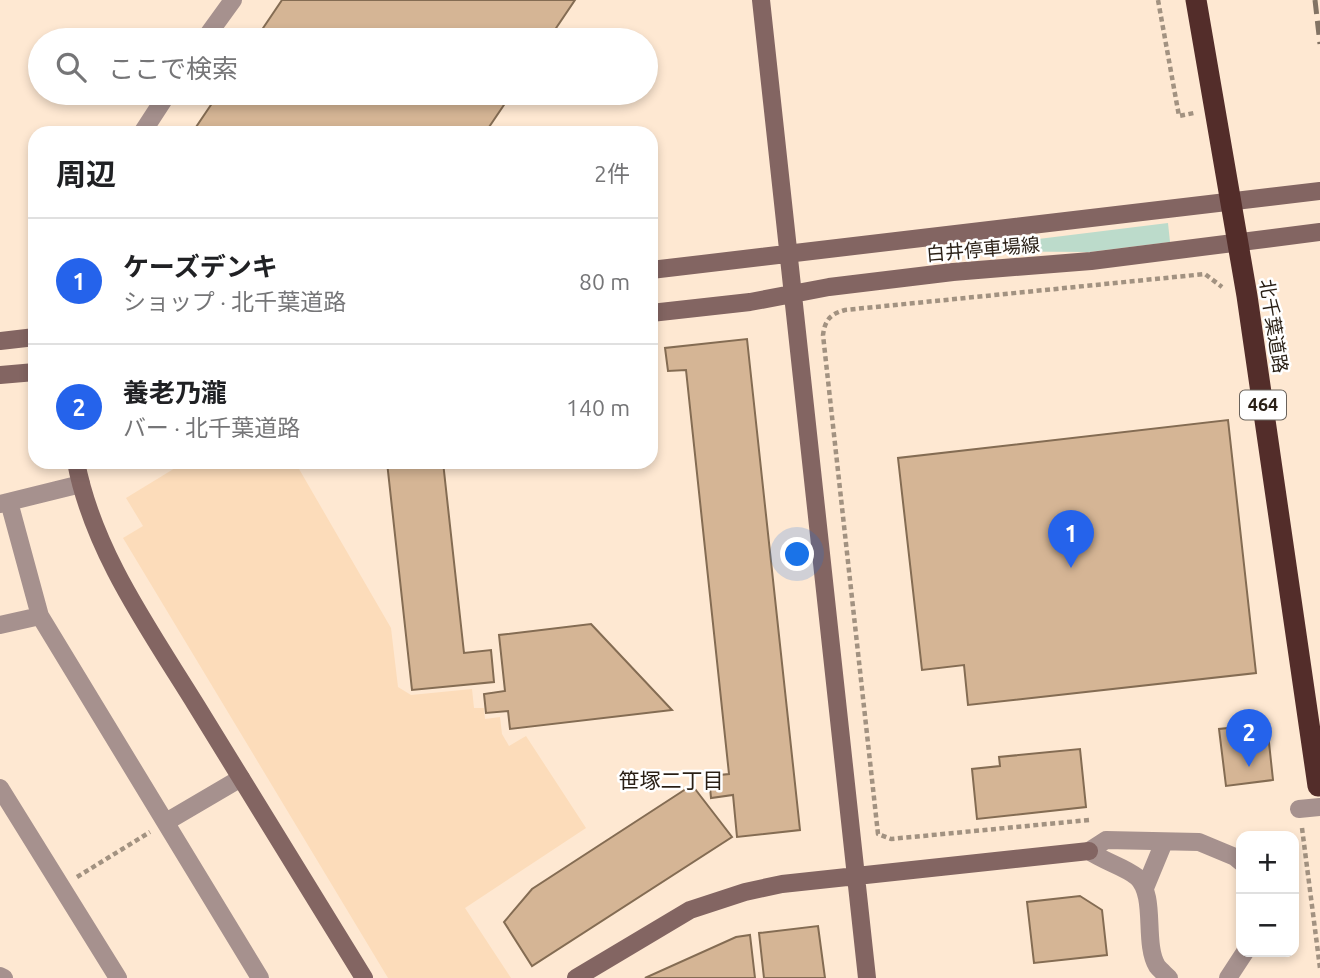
<!DOCTYPE html>
<html lang="ja">
<meta charset="utf-8">
<style>
body{margin:0;font-family:Ubuntu,"Noto Sans JP",sans-serif;background:#f2f2f2;color:#202124}
.controls{position:absolute;right:21px;bottom:21px;display:grid;overflow:hidden;border-radius:14px;box-shadow:0 4px 10px #0003}
.controls button{width:63px;height:63px;display:grid;place-items:center;padding:0;border:0;border-bottom:2px solid #e0e0e0;background:#fff;color:#202124;font:35px sans-serif}
.you{position:absolute;left:798px;top:555px;width:24px;height:24px;margin:-18px;border:5px solid #fff;border-radius:50%;background:#1a73e8;box-shadow:0 0 0 10px #1a73e833}
.badge{display:grid;place-items:center;width:46px;height:46px;border-radius:50%;background:#2563eb;color:#fff;font-size:23px;font-weight:700}
.pin{position:absolute;translate:-50% -58px;filter:drop-shadow(0 2px 4px #0008)}
.pin::after{content:'';position:absolute;top:37px;width:24px;height:21px;background:inherit;clip-path:polygon(0 0,100% 0,50% 100%)}
.list{margin:0;padding:0;list-style:none}
h2{display:flex;justify-content:space-between;align-items:center;height:91px;margin:0;padding:0 28px;font-size:30px}
h2 small{font-size:23px;font-weight:400;color:#757577}
.list li{display:grid;grid-template-columns:46px 1fr auto;gap:21px;align-items:center;box-sizing:border-box;height:126px;padding:0 28px;border-top:2px solid #e0e0e0}
.list b{display:block;font-size:26px;white-space:nowrap}
.list p{margin:0;font-size:23px;white-space:nowrap;color:#757577}
.list em{font-size:23px;font-style:normal;color:#757577}
.icon{flex:none;width:38px;height:38px;fill:none;stroke:currentColor;stroke-width:2;stroke-linecap:round;stroke-linejoin:round}
.map{position:relative;flex:none;width:1320px;height:978px;overflow:hidden}
.search{position:absolute;background:#fff;box-shadow:0 4px 10px #0003;left:28px;top:28px;width:630px;height:77px;display:flex;align-items:center;gap:18px;box-sizing:border-box;padding:0 24px;border-radius:38px;color:#757577;font-size:26px}
.panel{position:absolute;background:#fff;box-shadow:0 4px 10px #0003;left:28px;top:126px;width:630px;height:343px;border-radius:21px}
.map>svg:first-child{display:block}
.built{fill:#fcdcba}
.green{fill:#bcdbcb}
.building{fill:#d5b595;stroke:#846c53;stroke-width:2}
.lines{fill:none;stroke-linecap:round;stroke-linejoin:round}
.path{stroke:#a29281;stroke-width:4.5;stroke-dasharray:5 3.5;stroke-linecap:butt}
.street{stroke:#a6918e;stroke-width:18}
.secondary{stroke:#836562;stroke-width:18}
.highway{stroke:#532d2a;stroke-width:21}
.rail{stroke:#827364;stroke-width:5;stroke-dasharray:14 7;stroke-linecap:butt}
.labels{text-anchor:middle;stroke-width:5;stroke-linejoin:round;paint-order:stroke}
.shield{fill:#fff;stroke:#69625b;stroke-width:2}
.shield-label{font-size:18px;font-weight:bold;fill:#291f15}
.street-label{font-size:19px;fill:#291f15;stroke:#fff}
.neighbourhood-label{font-size:21px;fill:#291f15;stroke:#fff}
</style>
<div class="map">
<svg width="1320" height="978" viewBox="0 0 1320 978">
<rect width="100%" height="100%" fill="#fee8d2"/>
<!-- built -->
<path class="built" d="M185 462H295L391 628 398 687 411 695 472 689 474 708H484L485 719 500 717 502 734 509 746 526 736 586 828 465 908 511 978H388L123 538 143 526 126 498Z"/>
<!-- green -->
<path class="green" d="M1168 223 1170 242 1089 252 956 251V249Z"/>
<!-- building -->
<path class="building" d="M282 0H575L548 40H255Z
M219 93H512L485 133H192Z
M747 339 800 830 737 837 733 795 711 798 709 776 729 774 686 370 668 371 665 348Z
M1228 420 1256 673 968 705 964 665 922 670 898 458Z
M387 462H443L464 653 491 650 494 682 412 690Z
M591 624 672 710 510 729 508 711 486 713 484 694 505 691 499 635Z
M1267 724 1273 780 1226 786 1219 729Z
M1080 749 1086 807 977 819 972 769 1000 766 999 757Z
M692 785 732 837 532 966 504 922 532 889Z
M1080 896 1102 910 1107 955 1034 963 1027 902Z
M818 926 825 978H764L759 933Z
M750 935 755 978H645L736 937Z"/>
<g class="lines">
<!-- path -->
<path class="path" d="M1158 0 1179 116 1194 113
M1089 820 891 839 878 834 823 335C825 320 830 314 845 310L1205 274 1222 287
M1302 828 1320 968
M77 877 150 832"/>
<!-- street -->
<path class="street" d="M204 40 233 0
M142 133 168 93
M9 502 40 616 260 978
M0 504 81 484
M0 625 40 616
M0 788 118 978
M1299 809 1320 807
M166 822 241 778
M1145 888 1164 842
M0 976 4 978
M1169 978C1165 974 1160 970 1157 966 1143 942 1157 896 1137 877 1125 867 1103 861 1089 851L1106 840 1199 842 1235 857 1241 862
M1228 978 1245 952"/>
<!-- secondary -->
<path class="secondary" d="M761 0 867 978
M651 270 1320 191
M651 313 750 302 829 287 953 272 1091 261 1320 232
M0 341 35 337
M0 375 35 372
M76 462C93 551 149 629 196 705 252 796 308 887 364 978
M576 978 690 910 745 892 782 884 1089 851"/>
<!-- highway -->
<path class="highway" d="M1196 0 1247 296 1318 786"/>
<!-- rail -->
<path class="rail" d="M1315 0 1320 44"/>
</g>
<g class="labels">
<!-- shield labels -->
<rect class="shield" x="1240" y="390.5" width="46" height="29" rx="5"/>
<g class="shield-label">
<text x="1263" y="411">464</text>
</g>
<!-- street labels -->
<g class="street-label">
<text transform="translate(983 249) rotate(-5)" y="7">白井停車場線</text>
<text transform="translate(1274 326) rotate(81)" y="7">北千葉道路</text>
</g>
<!-- neighbourhood labels -->
<g class="neighbourhood-label">
<text x="671" y="788">笹塚二丁目</text>
</g>
</g>
</svg>
<div class="controls">
<button>+</button>
<button>−</button>
</div>
<div class="you"></div>
<div class="pin badge" style="left:1071px;top:568px">1</div>
<div class="pin badge" style="left:1249px;top:767px">2</div>
<div class="search"><svg class="icon" aria-label="search" viewBox="0 0 24 24"><circle cx="10" cy="10" r="6"/><path d="M15 15l6 6"/></svg>ここで検索</div>
<section class="panel">
<h2>周辺<small>2件</small></h2>
<ul class="list">
<li><span class="badge">1</span><div><b>ケーズデンキ</b><p>ショップ · 北千葉道路</p></div><em>80 m</em></li>
<li><span class="badge">2</span><div><b>養老乃瀧</b><p>バー · 北千葉道路</p></div><em>140 m</em></li>
</ul>
</section>
</div>
